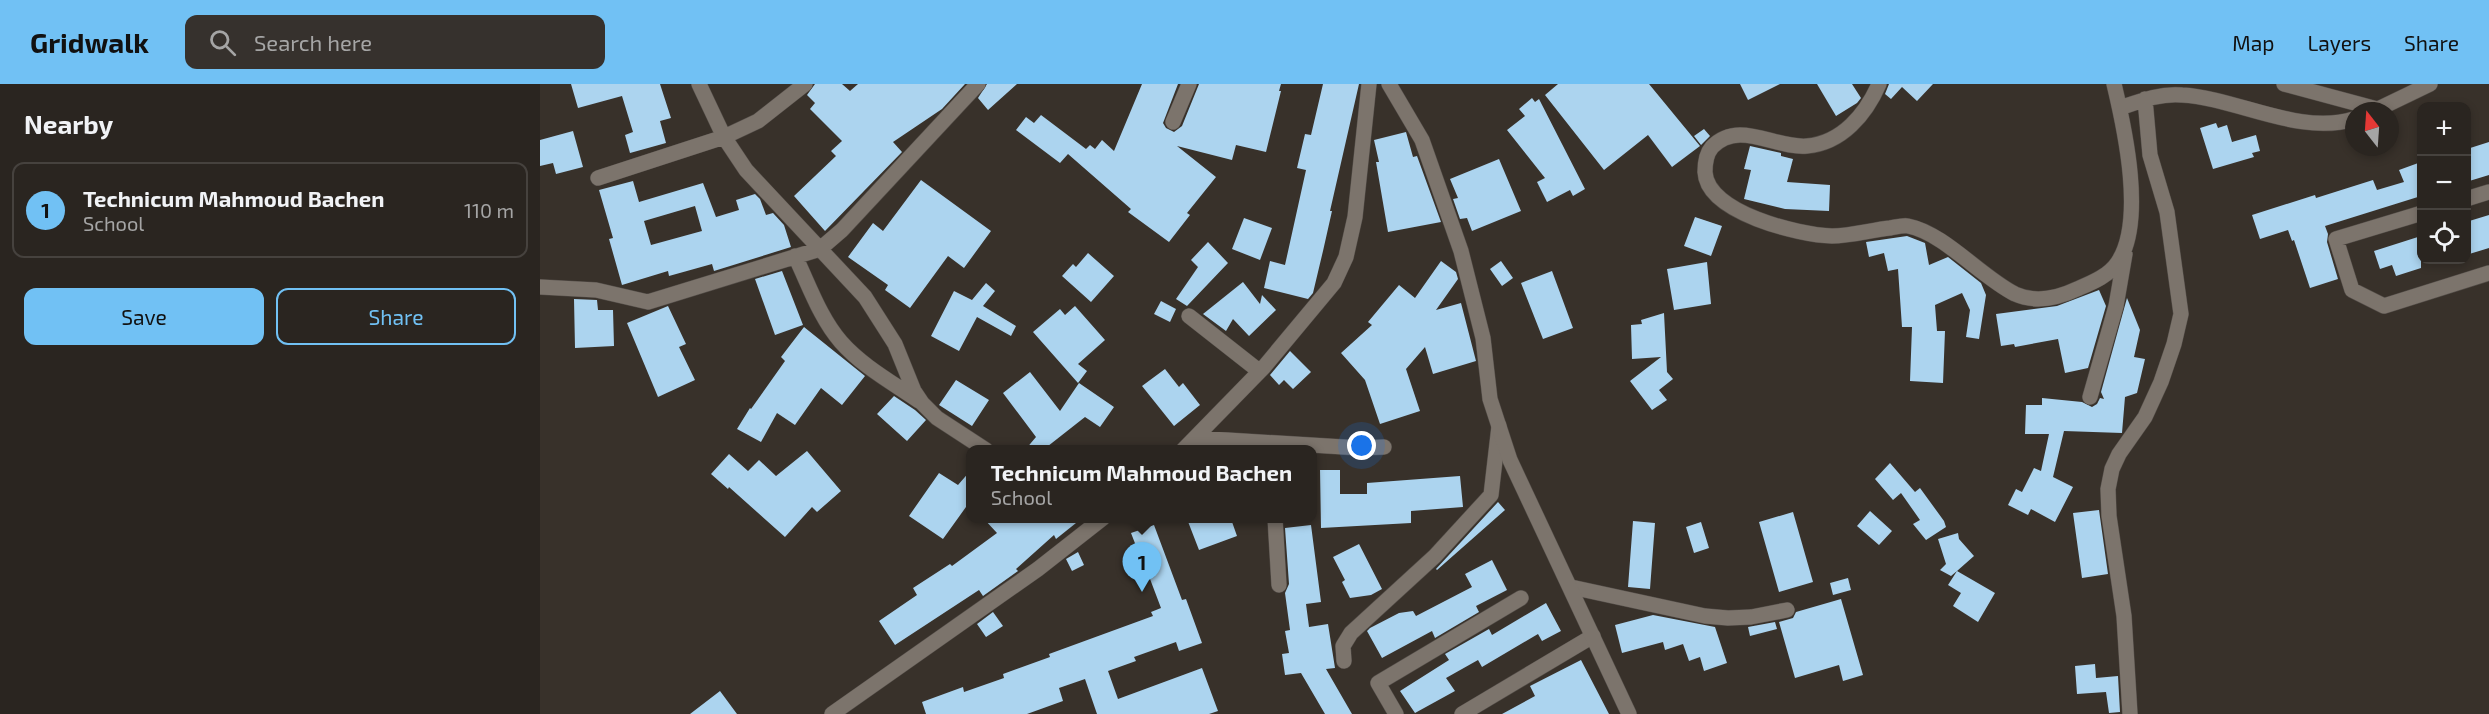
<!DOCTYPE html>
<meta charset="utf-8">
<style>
body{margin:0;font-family:"Exo 2",sans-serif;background:#36312d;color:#f1f3f6}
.controls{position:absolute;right:18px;top:18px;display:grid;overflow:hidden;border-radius:12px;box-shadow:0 3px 9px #0003}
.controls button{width:54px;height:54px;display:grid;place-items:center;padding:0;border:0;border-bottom:2px solid #46423e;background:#2a2520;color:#f1f3f6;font:30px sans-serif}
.compass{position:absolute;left:1805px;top:18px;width:54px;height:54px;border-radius:50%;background:#2a2520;box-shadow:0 3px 9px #0003;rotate:343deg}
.you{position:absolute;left:822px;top:362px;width:21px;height:21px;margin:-15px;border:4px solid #fff;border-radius:50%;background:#1a73e8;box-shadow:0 0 0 9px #1a73e833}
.badge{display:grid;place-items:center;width:39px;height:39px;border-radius:50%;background:#71c1f4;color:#111;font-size:20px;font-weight:700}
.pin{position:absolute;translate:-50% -50px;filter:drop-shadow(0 2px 3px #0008)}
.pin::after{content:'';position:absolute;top:32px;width:21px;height:18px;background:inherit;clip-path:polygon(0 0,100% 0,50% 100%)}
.popup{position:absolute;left:426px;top:361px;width:351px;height:78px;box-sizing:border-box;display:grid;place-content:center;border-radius:12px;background:#2a2520;filter:drop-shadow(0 2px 4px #0005);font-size:20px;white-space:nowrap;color:#a5a5a5}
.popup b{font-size:22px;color:#f1f3f6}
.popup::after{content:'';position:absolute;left:50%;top:100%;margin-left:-12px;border:12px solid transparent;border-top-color:#2a2520}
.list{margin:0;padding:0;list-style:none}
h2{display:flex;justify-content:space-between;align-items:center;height:78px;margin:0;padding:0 24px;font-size:26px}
h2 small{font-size:20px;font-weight:400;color:#a5a5a5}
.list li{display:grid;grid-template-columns:39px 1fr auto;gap:18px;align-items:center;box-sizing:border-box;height:96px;margin:0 12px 12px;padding:0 12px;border:2px solid #46423e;border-radius:12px}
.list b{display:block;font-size:22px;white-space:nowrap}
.list p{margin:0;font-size:20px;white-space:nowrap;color:#a5a5a5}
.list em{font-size:20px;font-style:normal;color:#a5a5a5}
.actions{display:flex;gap:12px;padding:18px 24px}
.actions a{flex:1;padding:14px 0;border:2px solid #71c1f4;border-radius:12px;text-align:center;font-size:21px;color:#71c1f4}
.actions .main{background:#71c1f4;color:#111}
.icon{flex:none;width:33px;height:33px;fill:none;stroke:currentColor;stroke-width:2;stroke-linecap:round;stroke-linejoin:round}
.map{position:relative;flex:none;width:1949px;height:630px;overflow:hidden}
header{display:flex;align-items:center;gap:36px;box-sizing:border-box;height:84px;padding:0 30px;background:#71c1f4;color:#111}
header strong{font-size:28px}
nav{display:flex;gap:33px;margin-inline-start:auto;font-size:21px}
.search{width:420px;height:54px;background:#36312d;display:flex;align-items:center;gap:15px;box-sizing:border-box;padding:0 21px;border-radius:12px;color:#a5a5a5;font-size:22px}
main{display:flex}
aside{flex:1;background:#2a2520}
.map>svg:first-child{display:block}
.building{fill:#acd4ef;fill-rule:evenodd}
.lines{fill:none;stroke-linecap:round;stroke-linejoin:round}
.minor-casing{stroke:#534d48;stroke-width:16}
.tertiary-casing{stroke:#534d48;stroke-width:16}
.minor{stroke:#7c746c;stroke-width:15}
.tertiary{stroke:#7c746c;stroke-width:15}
</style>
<header>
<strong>Gridwalk</strong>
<div class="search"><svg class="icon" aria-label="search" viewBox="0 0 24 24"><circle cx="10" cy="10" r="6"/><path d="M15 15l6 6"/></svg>Search here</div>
<nav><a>Map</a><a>Layers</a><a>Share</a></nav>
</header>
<main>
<aside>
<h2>Nearby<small></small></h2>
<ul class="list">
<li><span class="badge">1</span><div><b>Technicum Mahmoud Bachen</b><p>School</p></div><em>110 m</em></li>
</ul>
<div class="actions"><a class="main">Save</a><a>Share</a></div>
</aside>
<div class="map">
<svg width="1949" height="630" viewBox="0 0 1949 630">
<rect width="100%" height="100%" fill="#38312a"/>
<!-- building -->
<path class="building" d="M31 0H120L131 34 120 37 126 59 90 69 85 51 93 48 82 12 38 24Z
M275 0H302L310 7 318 0H425L402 25 353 58 362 68 285 147 254 112 296 72 291 67 302 57 270 25 275 19 267 11Z
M447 0H477L448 26 438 14Z
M602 0H638L623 39 626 44 634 48 642 42 659 0H741L739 7H741L726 68 696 61 692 76 637 62 676 93 647 129 650 131 629 158 588 128 591 125 528 70 520 79 476 46 486 33 494 39 501 31 546 65 550 61 555 65 562 56 574 67Z
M783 0H819L790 127H792L783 167 773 209 768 215 724 204 730 177 745 181 766 86 757 84 765 50 771 51Z
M1018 0H1109L1160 62 1132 83 1108 51 1064 86 1005 11Z
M1200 0H1240L1208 16Z
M1277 0H1312L1321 14 1317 19 1296 32Z
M1349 0H1393L1377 17 1362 3 1351 15 1345 10Z
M992 14 995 18 999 15 1045 105 1033 112 1030 106 1007 118 997 98 1005 94 967 46 985 32 979 25Z
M1676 39 1678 44 1687 41 1692 58 1716 51 1720 67 1712 69 1714 73 1673 85 1660 44Z
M1164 45 1170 52 1161 61 1154 52Z
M33 47 43 83 16 90 13 79 0 82V56Z
M866 48 873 73 877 72 901 138 848 148 836 78H839L834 56Z
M1949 58V91L1926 98V80L1931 79 1927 65Z
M1210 62 1241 69V72L1253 75 1247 98 1290 101 1289 127 1245 125 1204 115 1211 86 1204 85Z
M959 75 981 127 932 147 927 134 920 135 913 115 918 114 910 95Z
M1881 78V112L1785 142 1788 150 1787 158 1798 195 1770 204 1754 156 1752 157 1748 146 1720 155 1712 131 1775 111 1776 114 1833 96 1837 106 1864 98 1859 86Z
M381 96 451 147 424 184 408 172 370 224 345 206 348 201 308 173 333 139 343 147Z
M93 97 99 118 163 99 176 133 199 126 196 116 215 110 220 115 226 131 233 129 244 141 251 163 174 187 172 180 129 192 128 187 82 201 69 155 73 154 59 106ZM155 122 162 147 111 161 104 137Z
M1949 131V164L1926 171V138Z
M1155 133 1182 142 1171 172 1144 162Z
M704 134 732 144 720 176 692 165Z
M1367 152 1385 159 1389 181 1408 173 1441 199 1446 211 1439 255 1426 253 1430 226 1422 209 1395 221 1397 247H1405L1403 299 1370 297 1372 243H1362L1358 185 1348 187 1344 169 1329 173 1326 158Z
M1881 152V184L1856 192 1852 181 1840 185 1834 167Z
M668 158 688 179 647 222 636 215 658 183 651 176Z
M548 169 574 192 551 218 522 192 533 180 536 183Z
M901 177 916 188 918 195 896 226 921 219 936 277 893 290 885 263 866 285 880 327 840 340 825 296 801 269 832 241 828 238 859 201 875 214Z
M961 177 973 194 962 202 950 185Z
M1167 178 1171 220 1134 226 1127 185Z
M242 187 263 241 235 251 215 195Z
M1012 187 1033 244 1003 255 981 199Z
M703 198 720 220 722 211 736 226 709 252 693 235 686 247 663 230Z
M446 199 455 207 443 222 476 242 471 252 437 233 419 267 391 252 414 207 432 216Z
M1559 206 1566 222 1548 284 1525 289 1518 255 1475 263 1474 260 1461 262 1456 230 1517 222Z
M1587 214 1600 246 1594 273 1605 275 1597 309 1585 313 1582 349 1524 347 1513 393 1533 403 1515 438 1491 425 1488 431 1468 421 1476 405 1482 408 1494 384 1501 387 1509 350H1485L1486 321H1502V314L1542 318 1552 323 1557 320 1560 314 1564 315 1561 308Z
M34 215 57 216 58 226H73L74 262 35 264Z
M621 217 636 225 630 238 614 230Z
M128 222 146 260 139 263 155 296 118 313 87 239Z
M535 222 565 256 538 280 547 287 538 299 493 248 520 225 525 231Z
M1124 229 1127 288 1133 295 1119 306 1127 316 1112 326 1090 297 1121 273 1092 275 1091 241 1102 240 1101 236Z
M264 243 325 292 302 321 281 304 255 341 237 329 221 358 197 345 210 324 211 325 245 277 241 273Z
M750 267 771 288 753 305 744 296 739 301 730 291Z
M625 285 639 303 643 299 660 321 634 342 602 302Z
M490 288 520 327 539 299 574 323 560 343 545 333 503 366H485L496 353 463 309Z
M416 296 449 316 432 342 399 321Z
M354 312 375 326 386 336 367 357 337 330Z
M267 367 301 407 277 428 272 423 245 453 189 403 188 405 171 390 189 370 208 387 219 376 236 392Z
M1350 379 1375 408 1380 404 1404 437 1406 443 1386 456 1373 440 1380 436 1361 409 1353 416 1335 395Z
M431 386V416L403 455 369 432 399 389 418 401Z
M780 386H800V410H827V399L920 392 923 423 871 427V439L781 444Z
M958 418 965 426 897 486 896 485Z
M1559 426 1568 490 1542 494 1533 429Z
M1330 427 1352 447 1339 461 1317 442Z
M1253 428 1273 498 1239 508 1219 438Z
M444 435H541L516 455 514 451 476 485 478 487 443 512 439 506 355 561 339 537 377 511 373 504 410 480 412 482 457 449Z
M647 435H691L697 452 659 466Z
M1093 437 1115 439 1110 505 1088 503Z
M1161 438 1169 464 1154 469 1146 443Z
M614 441 642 516 646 515 662 559 639 567 636 558 594 573 596 577 568 587 578 615 662 584 678 627 669 630H557L545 595 519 604 523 617 487 630H386L382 618 423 603 424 608 464 594 463 590 510 573 509 570 613 532 611 528 621 524 607 487 596 491 588 471 598 467 591 449Z
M771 441 781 518 766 520 769 543 788 540 795 584 786 585 812 630H785L761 589 745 591 742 570 749 569 745 547 750 546 745 509 749 500 745 444Z
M1418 449 1419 455 1434 472 1417 487 1455 509 1438 538 1413 522 1421 509 1408 501 1417 487 1411 492 1400 486 1406 480 1398 455Z
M819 460 842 505 831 511 810 514 802 498 805 496 793 473Z
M538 468 544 481 532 487 526 475Z
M952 476 967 506 936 522 939 528 895 554 892 547 842 574 827 547 830 544 859 529 873 527 876 532 932 503 925 490Z
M1308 494 1311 506 1293 511 1290 499Z
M1301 515 1323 591 1303 597 1299 581 1255 594 1239 538 1253 534 1256 528Z
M1006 519 1021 547 1002 557 998 550 942 583 938 576 906 594 915 607 875 629 860 607 909 576 905 570 949 545 952 551Z
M453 528 463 542 446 553 437 540Z
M1113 531 1175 543 1187 579 1164 587 1160 573 1149 577 1143 560 1125 566 1123 558 1082 569 1075 541Z
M1235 538 1237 545 1210 552 1208 543Z
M1041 576 1069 630H962L995 612 990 602Z
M1555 580 1556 594 1578 592 1580 628 1569 629 1566 608 1537 610 1535 582Z
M180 607 197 630H150Z"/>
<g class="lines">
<defs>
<path id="minor" d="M159 0 184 53 206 86 325 213 355 260 374 307 382 319 397 334 446 366
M1339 0C1326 30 1302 59 1267 62 1235 65 1199 35 1172 63 1166 70 1165 79 1165 88 1167 129 1259 151 1292 152 1311 152 1331 146 1350 144 1356 143 1363 141 1368 142 1404 149 1441 193 1475 210 1495 219 1518 214 1537 205 1551 199 1569 192 1578 178 1605 137 1585 46 1574 0
M1744 0 1837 25
M1580 24C1600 17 1620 9 1642 11 1697 14 1759 52 1814 35
M1834 27 1890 0
M633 38 649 0
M58 94 184 53 218 37 265 0
M1926 115 1949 108
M1882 129 1796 155 1812 206 1844 222 1949 189
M255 172C269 201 280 234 301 258 322 282 353 299 379 317
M0 203 56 206 108 218 280 165 302 146 438 0
M649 232 719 287
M1550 313 1576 222 1585 170
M655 354 820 364 844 363
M643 366 724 283 794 199 806 173 815 133 829 0
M735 434 739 501
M1031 503 1165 532 1188 534 1211 533 1247 526
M804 577 803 562 811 549 895 472 951 411 959 342
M292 630 498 485 563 434
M856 630 838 599 981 514
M922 630 1053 552
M1590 630 1584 532 1569 432 1568 405 1572 385 1579 370 1605 333 1621 298 1634 260 1641 230 1627 128 1610 71 1605 15"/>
<path id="tertiary" d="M849 0 882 56 921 167 943 254 950 315 970 376 1089 630"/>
</defs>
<!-- minor casing -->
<use href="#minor" class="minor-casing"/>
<!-- tertiary casing -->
<use href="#tertiary" class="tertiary-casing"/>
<!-- minor -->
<use href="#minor" class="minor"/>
<!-- tertiary -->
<use href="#tertiary" class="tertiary"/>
</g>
</svg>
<div class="controls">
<button>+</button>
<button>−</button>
<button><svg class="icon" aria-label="locate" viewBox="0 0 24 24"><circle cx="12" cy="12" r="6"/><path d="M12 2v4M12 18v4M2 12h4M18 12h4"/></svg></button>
</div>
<svg class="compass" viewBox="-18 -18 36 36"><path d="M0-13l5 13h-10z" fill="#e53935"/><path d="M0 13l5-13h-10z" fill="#a5a5a5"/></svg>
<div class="you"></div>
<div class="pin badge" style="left:602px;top:508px">1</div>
<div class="popup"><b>Technicum Mahmoud Bachen</b>School</div>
</div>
</main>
